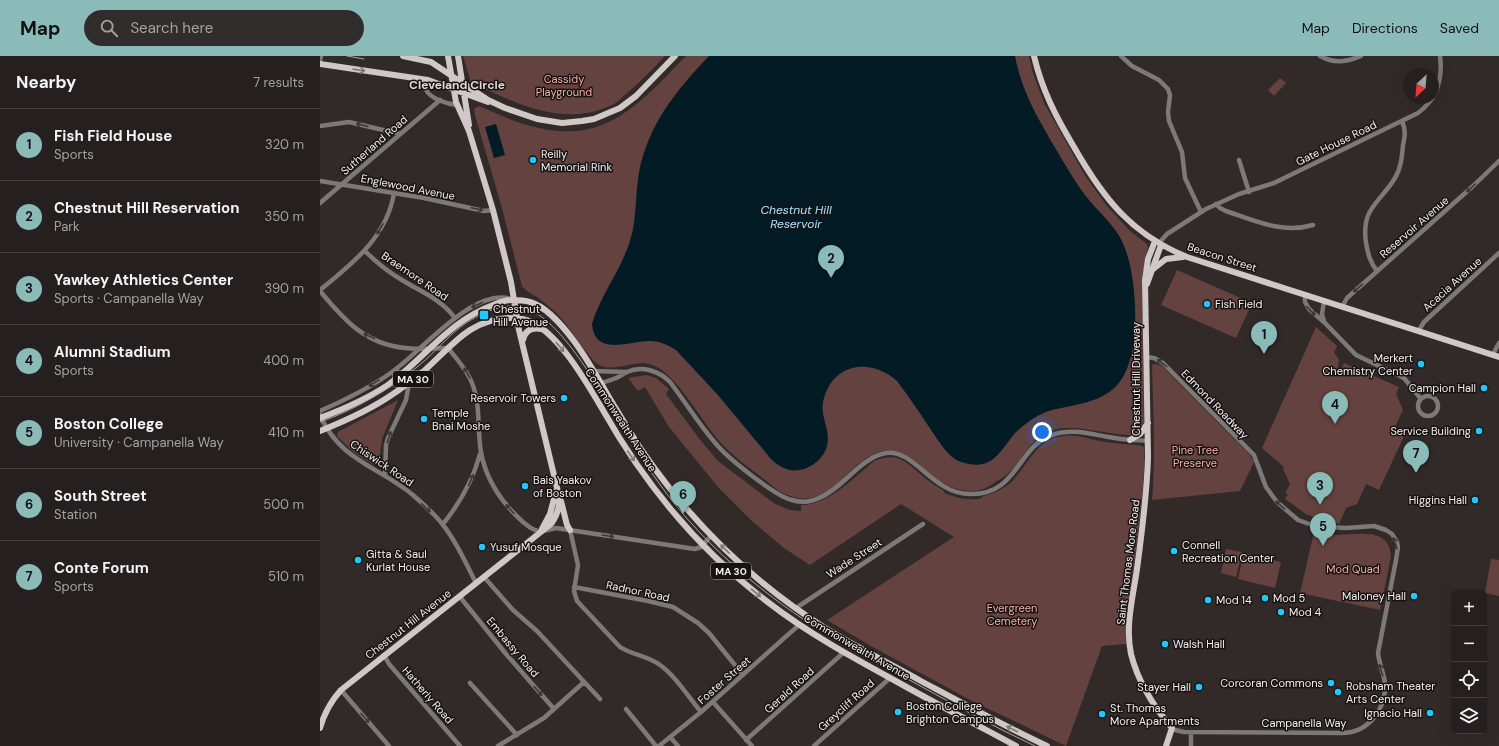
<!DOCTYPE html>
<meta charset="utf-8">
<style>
body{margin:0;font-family:"DM Sans",sans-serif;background:#312d2c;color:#f1f3f6}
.controls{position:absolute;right:12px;bottom:12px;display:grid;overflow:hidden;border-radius:6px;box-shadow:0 4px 16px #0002}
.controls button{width:36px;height:36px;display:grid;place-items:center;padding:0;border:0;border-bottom:1px solid #423e3d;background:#25201f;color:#f1f3f6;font:20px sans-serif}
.compass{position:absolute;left:1083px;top:12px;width:36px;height:36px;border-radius:50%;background:#25201f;box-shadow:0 4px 16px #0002;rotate:206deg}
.you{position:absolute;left:722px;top:376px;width:14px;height:14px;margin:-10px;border:3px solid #fff;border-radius:50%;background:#1a73e8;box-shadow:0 0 0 6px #1a73e833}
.badge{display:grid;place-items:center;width:26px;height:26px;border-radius:50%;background:#8bbbb9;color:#111;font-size:13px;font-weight:700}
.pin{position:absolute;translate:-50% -33px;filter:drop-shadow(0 1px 2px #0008)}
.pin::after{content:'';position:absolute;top:21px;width:14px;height:12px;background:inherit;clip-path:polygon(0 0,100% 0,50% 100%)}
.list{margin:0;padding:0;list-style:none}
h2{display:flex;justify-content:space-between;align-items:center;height:52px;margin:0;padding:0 16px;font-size:17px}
h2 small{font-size:13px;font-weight:400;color:#a3a3a4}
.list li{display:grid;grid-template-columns:26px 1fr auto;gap:12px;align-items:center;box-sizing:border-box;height:72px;padding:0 16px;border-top:1px solid #423e3d}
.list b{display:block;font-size:15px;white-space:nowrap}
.list p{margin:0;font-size:13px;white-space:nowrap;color:#a3a3a4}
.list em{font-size:13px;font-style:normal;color:#a3a3a4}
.icon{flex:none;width:22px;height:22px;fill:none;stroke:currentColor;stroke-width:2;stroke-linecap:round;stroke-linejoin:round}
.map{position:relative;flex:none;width:1179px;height:690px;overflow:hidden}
header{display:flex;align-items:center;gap:24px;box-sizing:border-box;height:56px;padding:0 20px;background:#8bbbb9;color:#111}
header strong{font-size:19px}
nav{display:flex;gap:22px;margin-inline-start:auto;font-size:14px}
.search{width:280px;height:36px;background:#312d2c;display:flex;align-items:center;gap:10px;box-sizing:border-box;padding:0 14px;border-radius:22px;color:#a3a3a4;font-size:15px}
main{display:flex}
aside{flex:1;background:#25201f}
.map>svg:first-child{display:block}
.green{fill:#64423f}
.water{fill:#031b24}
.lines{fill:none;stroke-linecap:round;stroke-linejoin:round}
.minor{stroke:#7d7979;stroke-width:4.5}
.major{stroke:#d0c8c7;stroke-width:6}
.tram{stroke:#a9a4a3;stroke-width:1}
.oneway{stroke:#7d7776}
.oneway2{stroke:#3b3737}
.poi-dot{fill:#1fc9fd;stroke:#171313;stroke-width:1.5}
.labels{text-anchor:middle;stroke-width:3;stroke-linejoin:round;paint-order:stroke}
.shield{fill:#171313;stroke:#b2adac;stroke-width:1}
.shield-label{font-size:10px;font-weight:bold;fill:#f4efee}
.park-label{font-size:11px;fill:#f7ada6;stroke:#171313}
.street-label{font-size:11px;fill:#f4efee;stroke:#171313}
.poi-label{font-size:11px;fill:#f4efee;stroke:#171313;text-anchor:start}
.neighbourhood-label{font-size:12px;font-weight:bold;fill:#e0d6d5;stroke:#171313}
.water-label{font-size:12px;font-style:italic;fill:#a8e4fe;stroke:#171313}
</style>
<header>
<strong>Map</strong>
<div class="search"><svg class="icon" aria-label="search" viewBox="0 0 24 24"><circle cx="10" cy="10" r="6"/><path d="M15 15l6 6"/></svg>Search here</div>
<nav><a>Map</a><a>Directions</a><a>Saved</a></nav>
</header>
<main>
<aside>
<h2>Nearby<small>7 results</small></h2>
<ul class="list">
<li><span class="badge">1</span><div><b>Fish Field House</b><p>Sports</p></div><em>320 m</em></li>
<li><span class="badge">2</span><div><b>Chestnut Hill Reservation</b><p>Park</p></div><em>350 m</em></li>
<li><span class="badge">3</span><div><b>Yawkey Athletics Center</b><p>Sports · Campanella Way</p></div><em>390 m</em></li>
<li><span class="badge">4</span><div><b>Alumni Stadium</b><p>Sports</p></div><em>400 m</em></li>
<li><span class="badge">5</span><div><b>Boston College</b><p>University · Campanella Way</p></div><em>410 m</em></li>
<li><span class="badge">6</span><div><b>South Street</b><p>Station</p></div><em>500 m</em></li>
<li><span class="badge">7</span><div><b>Conte Forum</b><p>Sports</p></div><em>510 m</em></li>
</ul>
</aside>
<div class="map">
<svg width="1179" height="690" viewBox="0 0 1179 690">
<rect width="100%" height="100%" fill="#312a29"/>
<!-- green -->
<path class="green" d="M143 0H345C332 14 320 26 306 38 302 41 298 46 294 48 244 73 197 47 151 27Z
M366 0H709L713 17 724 47 766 121 787 150 810 175 827 188 828 192 822 221 824 366 820 375 815 379C789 380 751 366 728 375 710 383 704 403 690 416 685 420 679 424 674 427 668 431 661 435 653 435 636 435 622 428 609 417 593 404 581 390 559 396 525 407 509 458 465 438 456 434 448 426 440 420 426 410 412 399 400 386 381 364 365 333 343 315 320 297 302 317 281 310 271 307 249 270 240 261 233 253 225 247 217 241 211 238 206 235 202 230L183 156 155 59 154 53 159 50C178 58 198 68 219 72 289 88 322 44 366 0Z
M960 22 966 27 954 40 948 34Z
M857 214 932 247 916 282 841 249Z
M996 271 1017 290 1014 296 1019 304 1018 313 1021 314 1024 307 1079 331 1076 338 1083 354 1075 371 1086 376 1059 434 1046 428 1037 448 1026 452 1019 468 998 463 986 458 965 443 968 438 965 437 970 428 963 413 964 411 942 392Z
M835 308 842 310 930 399 934 406 920 435 832 444C836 399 833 354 832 309Z
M326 319 336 322 349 333 346 338 381 385 398 405 455 448 470 454 481 455V449C507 450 535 421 554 405 576 396 585 404 601 419 608 425 616 430 624 435V437C637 442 648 445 662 442L663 440C671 438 681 434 688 429 707 413 715 382 744 380 756 378 768 383 780 385 794 388 809 388 823 390 830 400 809 548 806 570V588L782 590 746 690 652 645 551 590 507 564 634 481 581 448 490 509 464 492 432 465 398 431 349 371 325 331 318 335 308 322Z
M78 344 62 383 59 405 57 408 54 409 33 396 17 380 18 376Z
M994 476C1001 477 1008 479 1016 479 1037 479 1070 470 1071 501L1060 554 980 537Z
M906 493 922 496 916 521 901 517Z
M924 497 961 506 955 532 918 523Z
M1171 503 1179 504V540L1165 537Z"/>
<!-- water -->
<path class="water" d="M389 0H695C702 37 719 64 737 95 746 110 755 126 765 139 777 155 793 167 802 185 811 205 814 228 815 249 816 273 814 310 798 328 780 349 750 348 726 356 715 360 705 368 696 376 681 393 674 415 645 407 639 406 632 402 628 397 621 390 615 379 609 371 599 355 588 340 577 325 552 302 514 306 504 342 500 354 505 363 507 375 511 392 501 407 484 413 471 417 460 412 451 403L397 338 356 294C348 289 340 285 330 285 309 285 275 301 272 268 280 240 301 214 310 185 317 163 315 139 319 116 329 67 356 35 389 0Z
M176 68 185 99 174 102 165 71Z"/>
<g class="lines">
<!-- minor -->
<path class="minor" d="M801 0 812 10 839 24 848 33 850 39 848 56 849 65 862 96 865 122 881 156
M1000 0C1014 8 1027 6 1041 0
M0 5 1 0
M108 24 106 34C111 43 127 48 137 49
M0 70 29 66 80 78
M919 104 929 136
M0 125 104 142 164 155 173 154
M0 147 120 44
M896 148 900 152 906 155C935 165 963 178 993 169
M839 187 847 178 886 153 919 138 954 127 1098 57C1117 43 1123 23 1120 0
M45 195C56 206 68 216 82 224 101 236 121 243 135 262
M1057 215C1050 206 1048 198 1046 187 1041 152 1059 148 1075 122 1081 112 1082 101 1083 89 1085 80 1086 74 1082 65
M0 234C32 208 67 181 74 137
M0 235C24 264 45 288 85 292 99 294 114 292 128 292 137 303 147 314 152 327 161 349 157 374 161 396 166 424 183 448 203 466 208 470 212 474 218 475 224 476 231 473 236 472L375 493 381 491 391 480
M985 239V246L989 253 1005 267 1036 299 1084 322 1101 343
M1022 251 1027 242 1152 131 1179 105
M1004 265 1002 258 1004 245
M1099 274 1104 266 1179 197
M1173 298 1179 287
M826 301 834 302 843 307 934 399 946 431 957 446 978 464 995 470 1026 472 1054 470 1066 474 1072 478 1077 486 1078 491 1076 504 1058 597C1059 608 1064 617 1065 628 1066 646 1057 663 1042 672 1035 676 1027 677 1021 677L864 676 855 674 852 672
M273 315 306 316
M268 330C278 328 287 326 296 322 299 321 303 318 307 316 322 309 339 315 350 326 366 347 380 370 397 389 409 403 455 440 472 444 482 447 492 446 501 441 524 431 541 401 566 397 595 393 612 438 650 438 698 439 697 391 732 379 751 372 770 378 789 381 802 384 815 384 828 385
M1098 350a10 10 0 1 1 20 0a10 10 0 1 1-20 0Z
M0 355C25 344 50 332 72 316 101 296 153 231 191 243
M0 359C19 404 59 411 93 439 103 448 115 458 123 469 137 486 146 508 156 527
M65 419 66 389 68 382 86 344 89 327
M123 468C140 447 153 424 160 398
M250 474 258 509 254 535 257 545 300 591C312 599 328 600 340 609 355 619 369 642 381 656
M164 521 193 554 217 575 280 643
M254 531 328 545 353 551 378 567 389 577 423 619
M140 541 186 598 234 653
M476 552 603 468
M64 599 69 608 140 690
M150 627 197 679
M21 634 69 690
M393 646 432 690
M306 653 336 690
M350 681 358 690
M426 684 523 597
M178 690 224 662 264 626
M339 690 381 656 479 569
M494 690 570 622
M871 690V676"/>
<!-- major -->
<path class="major" d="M83 0 111 6 168 44 185 52 217 63 242 67 262 65 274 63 300 52 316 40 355 0
M138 0 149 69
M714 0C722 34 736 61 754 91 783 142 811 178 867 201L1179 301
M0 8 108 24 168 46
M835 185 828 203 825 224 828 401C827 439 822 476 817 513 813 541 805 570 811 598 818 626 834 651 852 672L846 690
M832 214 846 203 863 201
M827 228 841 189
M203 284C205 275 211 271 221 273
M0 362C24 353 47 343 68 329 105 302 129 265 173 249 179 247 185 244 191 244 197 244 204 244 210 246 241 255 274 315 290 343 302 362 312 381 325 399 373 468 434 527 505 572 536 591 569 607 601 625 642 647 684 670 727 690
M0 375C25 365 50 354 73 338 84 331 95 322 105 314 132 290 149 264 188 262 194 262 201 262 206 264 237 273 268 329 284 356 326 430 381 496 449 547 488 577 530 600 572 623 613 646 655 668 696 690
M810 384 820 378 828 367
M241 445 247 469 250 474
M222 473 230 458 236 435
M0 672C4 658 11 645 21 634L231 468C237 460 240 451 239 440L199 274 191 226 173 154 149 75 136 46 128 0"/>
<!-- tram -->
<path class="tram" d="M27 0 44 3
M0 366C35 354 68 334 97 311 109 302 119 290 131 279 146 265 171 250 193 250 231 248 272 322 290 350 312 388 335 425 363 458 402 503 451 544 502 575 532 594 564 610 595 627 635 649 674 671 715 690"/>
</g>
<!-- one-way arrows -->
<defs><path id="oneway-shaft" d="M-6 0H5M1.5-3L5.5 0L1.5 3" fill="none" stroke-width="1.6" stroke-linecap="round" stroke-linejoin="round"/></defs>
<g class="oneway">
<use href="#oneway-shaft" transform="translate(39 14) rotate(8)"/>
<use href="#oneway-shaft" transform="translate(240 291) rotate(50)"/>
<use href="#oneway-shaft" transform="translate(311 400) rotate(56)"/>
<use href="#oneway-shaft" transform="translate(405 493) rotate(-135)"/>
<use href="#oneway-shaft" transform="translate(436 537) rotate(39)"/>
<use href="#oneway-shaft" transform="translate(692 673) rotate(-153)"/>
</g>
<g class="oneway2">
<use href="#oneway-shaft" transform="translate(42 69) rotate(-165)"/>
<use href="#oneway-shaft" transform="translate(1151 132) rotate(138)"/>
<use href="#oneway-shaft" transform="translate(157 153) rotate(12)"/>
<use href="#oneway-shaft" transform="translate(60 173) rotate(120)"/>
<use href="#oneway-shaft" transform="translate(1038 232) rotate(139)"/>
<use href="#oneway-shaft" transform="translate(157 249) rotate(156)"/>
<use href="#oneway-shaft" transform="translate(991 255) rotate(46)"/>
<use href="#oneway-shaft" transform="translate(49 280) rotate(-154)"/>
<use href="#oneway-shaft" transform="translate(842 307) rotate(-143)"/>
<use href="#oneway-shaft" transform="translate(147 317) rotate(-120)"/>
<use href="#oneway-shaft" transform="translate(54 327) rotate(149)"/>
<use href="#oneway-shaft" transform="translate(69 381) rotate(-73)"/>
<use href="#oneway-shaft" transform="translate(151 424) rotate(-67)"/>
<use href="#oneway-shaft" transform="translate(960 449) rotate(-139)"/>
<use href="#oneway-shaft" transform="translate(106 452) rotate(43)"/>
<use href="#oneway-shaft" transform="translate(190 453) rotate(-132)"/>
<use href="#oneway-shaft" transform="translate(288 480) rotate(9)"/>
<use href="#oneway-shaft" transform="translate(1075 487) rotate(-110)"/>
<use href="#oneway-shaft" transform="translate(1061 614) rotate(-107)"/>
<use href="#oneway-shaft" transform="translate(218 635) rotate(49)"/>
<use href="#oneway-shaft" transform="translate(45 662) rotate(50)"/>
</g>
<!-- markers -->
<g class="poi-dot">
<circle cx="213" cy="104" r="4"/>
<circle cx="887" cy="248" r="4"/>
<rect x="159" y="254" width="10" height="10" rx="2"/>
<circle cx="1101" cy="308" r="4"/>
<circle cx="1164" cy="332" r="4"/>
<circle cx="244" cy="342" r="4"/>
<circle cx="104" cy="363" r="4"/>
<circle cx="1159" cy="375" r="4"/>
<circle cx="205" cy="430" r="4"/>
<circle cx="1155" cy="444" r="4"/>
<circle cx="162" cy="491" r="4"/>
<circle cx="854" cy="495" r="4"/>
<circle cx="38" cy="504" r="4"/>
<circle cx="1094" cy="540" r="4"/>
<circle cx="945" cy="542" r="4"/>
<circle cx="888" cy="544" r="4"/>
<circle cx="961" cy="556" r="4"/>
<circle cx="845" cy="588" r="4"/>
<circle cx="1011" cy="627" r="4"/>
<circle cx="879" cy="631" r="4"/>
<circle cx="1018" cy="636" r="4"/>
<circle cx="578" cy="656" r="4"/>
<circle cx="1110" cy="657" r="4"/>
<circle cx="782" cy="658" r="4"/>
</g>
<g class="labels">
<!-- shield labels -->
<g class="shield">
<rect x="73" y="315" width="40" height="16" rx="3"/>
<rect x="391" y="507" width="40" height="16" rx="3"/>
</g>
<g class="shield-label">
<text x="93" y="327">MA 30</text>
<text x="411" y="519">MA 30</text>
</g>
<!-- park labels -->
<g class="park-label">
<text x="244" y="27">Cassidy<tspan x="244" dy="13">Playground</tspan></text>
<text x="875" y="398">Pine Tree<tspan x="875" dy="13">Preserve</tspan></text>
<text x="1033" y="517">Mod Quad</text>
<text x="692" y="556">Evergreen<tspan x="692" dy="13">Cemetery</tspan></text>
</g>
<!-- street labels -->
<g class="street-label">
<text transform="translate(1016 87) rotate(-26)" y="4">Gate House Road</text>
<text transform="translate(54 89) rotate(-41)" y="4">Sutherland Road</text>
<text transform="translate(88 131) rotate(11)" y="4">Englewood Avenue</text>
<text transform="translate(1094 171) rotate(-41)" y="4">Reservoir Avenue</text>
<text transform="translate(902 201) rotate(18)" y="4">Beacon Street</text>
<text transform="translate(95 220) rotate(34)" y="4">Braemore Road</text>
<text transform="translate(1132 228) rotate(-42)" y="4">Acacia Avenue</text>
<text transform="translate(816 323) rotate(-90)" y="4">Chestnut Hill Driveway</text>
<text transform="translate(895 348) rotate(46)" y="4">Edmond Roadway</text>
<text transform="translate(301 364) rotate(57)" y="4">Commonwealth Avenue</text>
<text transform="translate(62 407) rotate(34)" y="4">Chiswick Road</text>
<text transform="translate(534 502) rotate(-33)" y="4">Wade Street</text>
<text transform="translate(808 506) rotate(-83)" y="4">Saint Thomas More Road</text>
<text transform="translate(318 535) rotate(12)" y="4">Radnor Road</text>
<text transform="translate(88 568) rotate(-38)" y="4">Chestnut Hill Avenue</text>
<text transform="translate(193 591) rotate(50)" y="4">Embassy Road</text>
<text transform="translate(537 591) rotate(30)" y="4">Commonwealth Avenue</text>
<text transform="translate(404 624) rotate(-41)" y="4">Foster Street</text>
<text transform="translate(469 634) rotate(-42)" y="4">Gerald Road</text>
<text transform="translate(108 639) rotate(49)" y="4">Hatherly Road</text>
<text transform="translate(526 649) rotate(-42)" y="4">Greycliff Road</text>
<text x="984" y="671">Campanella Way</text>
</g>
<!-- poi labels -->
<g class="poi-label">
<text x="221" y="102">Reilly<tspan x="221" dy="13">Memorial Rink</tspan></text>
<text x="895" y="252">Fish Field</text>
<text x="173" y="257">Chestnut<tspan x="173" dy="13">Hill Avenue</tspan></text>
<text x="1093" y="306" text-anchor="end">Merkert<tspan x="1093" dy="13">Chemistry Center</tspan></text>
<text x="1156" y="336" text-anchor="end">Campion Hall</text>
<text x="236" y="346" text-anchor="end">Reservoir Towers</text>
<text x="112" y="361">Temple<tspan x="112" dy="13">Bnai Moshe</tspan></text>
<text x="1151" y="379" text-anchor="end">Service Building</text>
<text x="213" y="428">Bais Yaakov<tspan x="213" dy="13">of Boston</tspan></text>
<text x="1147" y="448" text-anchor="end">Higgins Hall</text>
<text x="862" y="493">Connell<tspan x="862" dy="13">Recreation Center</tspan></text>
<text x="170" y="495">Yusuf Mosque</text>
<text x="46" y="502">Gitta &amp; Saul<tspan x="46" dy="13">Kurlat House</tspan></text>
<text x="1086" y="544" text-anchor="end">Maloney Hall</text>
<text x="953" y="546">Mod 5</text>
<text x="896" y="548">Mod 14</text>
<text x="969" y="560">Mod 4</text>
<text x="853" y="592">Walsh Hall</text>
<text x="1003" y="631" text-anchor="end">Corcoran Commons</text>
<text x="1026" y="634">Robsham Theater<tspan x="1026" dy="13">Arts Center</tspan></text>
<text x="871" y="635" text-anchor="end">Stayer Hall</text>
<text x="586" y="654">Boston College<tspan x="586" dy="13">Brighton Campus</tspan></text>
<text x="790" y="656">St. Thomas<tspan x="790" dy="13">More Apartments</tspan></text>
<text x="1102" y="661" text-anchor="end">Ignacio Hall</text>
</g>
<!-- neighbourhood labels -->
<g class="neighbourhood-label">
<text x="137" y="33">Cleveland Circle</text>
</g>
<!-- water labels -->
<g class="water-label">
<text x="476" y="158">Chestnut Hill<tspan x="476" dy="14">Reservoir</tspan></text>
</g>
</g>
</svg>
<div class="controls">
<button>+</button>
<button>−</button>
<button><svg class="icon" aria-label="locate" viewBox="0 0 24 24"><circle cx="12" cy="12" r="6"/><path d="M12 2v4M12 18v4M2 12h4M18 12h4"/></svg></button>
<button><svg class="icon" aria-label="layers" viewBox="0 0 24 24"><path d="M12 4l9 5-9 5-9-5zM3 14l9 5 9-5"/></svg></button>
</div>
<svg class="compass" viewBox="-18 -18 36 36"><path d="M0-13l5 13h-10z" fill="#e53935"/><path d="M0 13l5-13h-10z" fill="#a3a3a4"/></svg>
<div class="you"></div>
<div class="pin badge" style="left:944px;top:298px">1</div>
<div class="pin badge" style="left:511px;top:222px">2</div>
<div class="pin badge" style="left:1000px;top:449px">3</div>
<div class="pin badge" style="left:1015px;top:368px">4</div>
<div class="pin badge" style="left:1003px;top:490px">5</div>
<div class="pin badge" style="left:363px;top:458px">6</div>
<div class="pin badge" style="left:1096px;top:417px">7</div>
</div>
</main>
